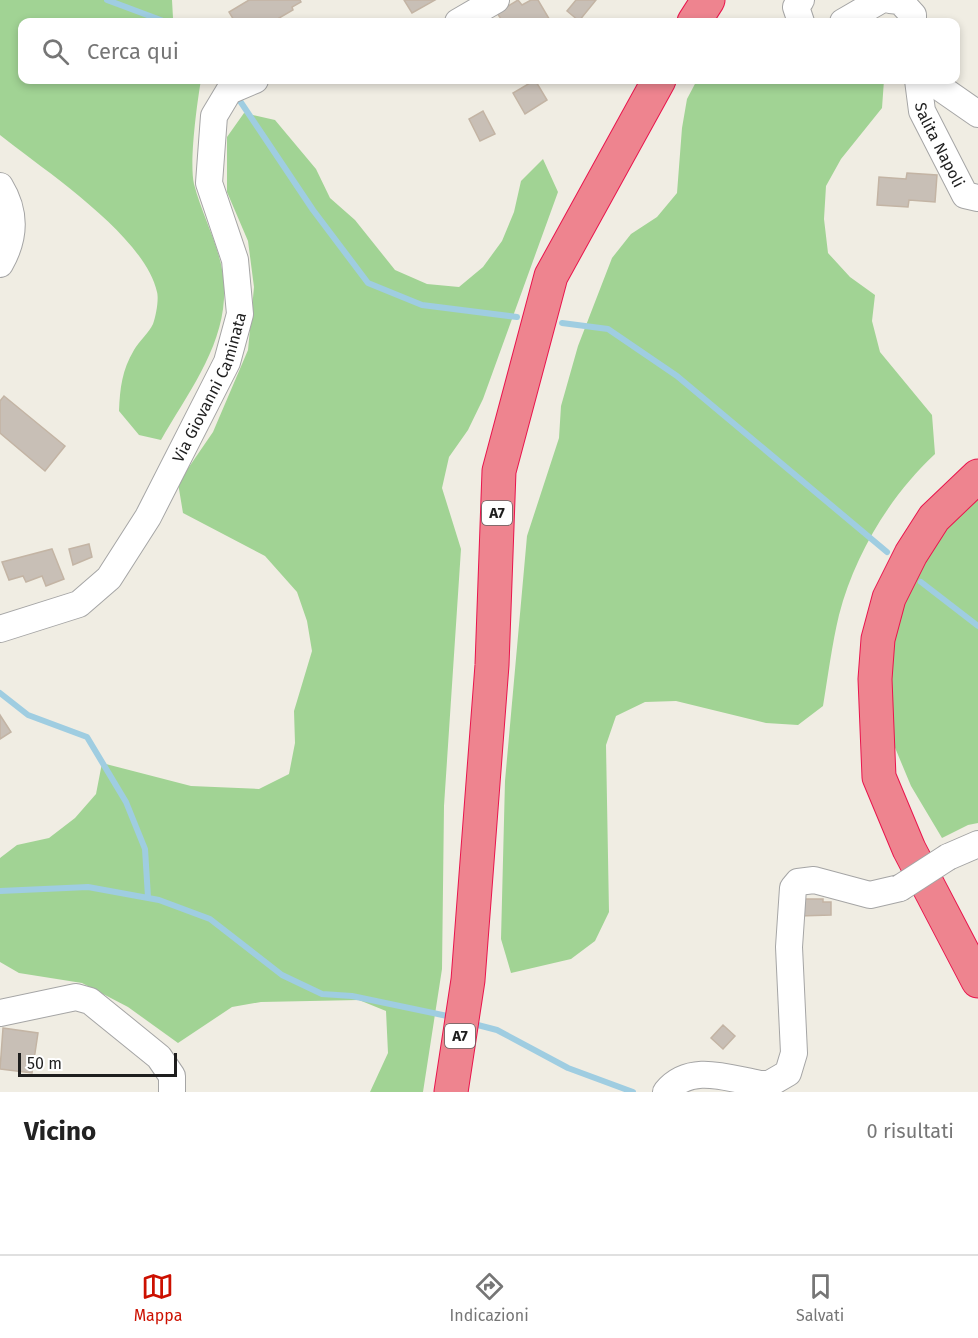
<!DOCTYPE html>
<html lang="it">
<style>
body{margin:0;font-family:"Fira Sans",sans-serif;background:#f6f6f6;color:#222}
.scale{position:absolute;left:18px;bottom:15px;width:159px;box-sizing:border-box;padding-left:6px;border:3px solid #1e1e1e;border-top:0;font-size:16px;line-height:21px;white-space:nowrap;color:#1e1e1e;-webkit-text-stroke:4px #fff;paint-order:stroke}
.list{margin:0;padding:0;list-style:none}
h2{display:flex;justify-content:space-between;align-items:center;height:78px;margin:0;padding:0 24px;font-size:26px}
h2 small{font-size:20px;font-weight:400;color:#767676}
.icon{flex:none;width:33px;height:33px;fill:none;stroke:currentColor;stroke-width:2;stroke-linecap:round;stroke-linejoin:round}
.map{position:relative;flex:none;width:978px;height:1092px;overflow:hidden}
.search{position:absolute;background:#fff;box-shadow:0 3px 9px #0003;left:18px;right:18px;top:18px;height:66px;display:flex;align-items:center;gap:15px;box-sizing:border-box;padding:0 21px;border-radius:12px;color:#767676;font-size:22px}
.sheet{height:162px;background:#fff}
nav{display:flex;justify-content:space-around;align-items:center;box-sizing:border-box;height:84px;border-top:2px solid #e0e0e0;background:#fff;font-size:16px;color:#767676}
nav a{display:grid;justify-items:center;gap:3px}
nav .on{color:#cc1000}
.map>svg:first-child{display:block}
.forest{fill:#a1d394}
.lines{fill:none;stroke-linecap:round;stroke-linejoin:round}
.stream{stroke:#9fcde1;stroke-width:6}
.building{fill:#c8bfb6;stroke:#c3b4a4;stroke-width:1.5}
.minor-casing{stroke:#a5a5a5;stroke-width:28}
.highway-casing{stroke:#e9154d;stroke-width:35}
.minor{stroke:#fff;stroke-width:26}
.highway{stroke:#ee848f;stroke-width:33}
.minor-bridge-casing{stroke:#a5a5a5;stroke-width:28;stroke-linecap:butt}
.minor-bridge{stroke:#fff;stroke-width:26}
.labels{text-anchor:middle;stroke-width:4.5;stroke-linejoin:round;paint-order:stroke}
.shield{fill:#fff;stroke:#626262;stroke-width:1.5}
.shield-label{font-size:15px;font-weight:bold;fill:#1e1e1e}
.street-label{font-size:16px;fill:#1e1e1e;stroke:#fff}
</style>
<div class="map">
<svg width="978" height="1092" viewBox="0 0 978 1092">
<rect width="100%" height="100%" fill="#f0ede3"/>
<!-- forest -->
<path class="forest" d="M0 0H172L173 18 177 22H22V80H201C197 103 189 162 194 184 204 223 227 257 224 299 221 351 186 396 161 440L139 435 119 411C120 388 122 370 134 350 139 341 149 333 153 324 156 316 159 299 157 292 144 235 45 171 0 135Z
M697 80H884L882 108 841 159 826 186 824 219 828 253 850 277 875 295 872 321 880 352 932 415 935 454C890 496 855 554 839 615 832 644 828 676 823 706L798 725 766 723 676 701 645 702 616 716 606 745 609 912 595 941 571 959 511 973 501 939 505 781 527 536 559 438 561 406 578 346 612 258 631 234 657 217 677 193 682 128 687 99Z
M244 113 275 120 316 169 330 198 355 220 395 270 427 284 459 287 483 267 502 241 514 212 521 181 543 159 558 192 483 399 468 430 449 457 442 488 461 549 444 806 442 969 423 1092H370L388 1053 386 1011 359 1000 261 1002 232 1007 178 1043 128 1007 82 983 19 973 0 962V858L17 845 49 838 75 818 96 794 102 763 191 786 259 789 289 774 295 743 294 711 312 651 307 621 297 592 265 556 183 513 178 483 213 432 248 350 254 287 248 241 227 192V137Z
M978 497V823L968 825 942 838 911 786 891 738 886 707 896 612 940 530Z"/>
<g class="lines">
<!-- stream -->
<path class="stream" d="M107 0 166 22
M236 95 313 210 368 283 422 305 517 317
M562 323 608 329 677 376 887 552
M921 582 978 626
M0 693 28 715 87 737 126 802 145 849 148 897
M0 891 88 887 159 900 210 919 282 975 322 994 352 996 452 1017
M470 1023 497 1030 568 1068 633 1092"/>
</g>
<!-- building -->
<path class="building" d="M249 0H300L301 2 292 7 293 10 279 18 281 21 278 22H235L229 12Z
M404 0H435L412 13Z
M518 0 522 5 531 0H538L551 22H503L497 13Z
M576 0H596L579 21 567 11Z
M535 80 547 100 525 114 513 93Z
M483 111 495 134 480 141 469 119Z
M907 173 937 175 935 202 909 200 908 207 877 205 879 177 906 179Z
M4 396 65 446 45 471 0 433V401Z
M89 544 92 557 73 565 69 549Z
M52 549 64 579 46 586 42 576 26 582 23 576 9 580 2 562Z
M0 715 11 732 0 739Z
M799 899H823V902H831V915L799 916Z
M723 1025 735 1036 723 1049 711 1038Z
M3 1028 38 1033 32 1073 0 1069Z"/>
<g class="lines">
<defs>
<g id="minor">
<path d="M801 0 796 7 801 22"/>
<path d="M890 0 900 1 913 15V22"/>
<path d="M458 22 496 0"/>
<path d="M843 22 881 0"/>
<path id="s1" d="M918 80 922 111 965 195 978 198"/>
<path d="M929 80 978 114"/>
<path d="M0 186C16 212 15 238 0 264"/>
<path id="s2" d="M0 629 79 604 109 578 148 517 227 362 240 314 235 260 209 183 214 116 229 91 255 80"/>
<path d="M948 857 978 844"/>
<path d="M0 1013 76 997 90 1001 159 1057 172 1076V1092"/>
<path d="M666 1092C690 1063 727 1078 760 1084H769L788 1073 794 1053 789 947 793 888 798 882 814 880 870 895 900 888"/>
</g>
<path id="highway" d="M694 22 708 0
M978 476 934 518 911 554 889 598 878 639 875 679 879 777 909 849 978 981
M451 1092 468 980 492 665 499 471 551 276 659 80"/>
</defs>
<!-- minor casing -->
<use href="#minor" class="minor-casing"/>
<!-- highway casing -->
<use href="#highway" class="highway-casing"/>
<!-- minor -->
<use href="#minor" class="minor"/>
<!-- highway -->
<use href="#highway" class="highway"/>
<defs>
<path id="minor-bridge" d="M900 888 948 857"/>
</defs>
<!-- minor-bridge casing -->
<use href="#minor-bridge" class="minor-bridge-casing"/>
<!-- minor-bridge -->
<use href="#minor-bridge" class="minor-bridge"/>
</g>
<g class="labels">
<!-- shield labels -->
<g class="shield">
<rect x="482" y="501" width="30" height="24" rx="4.5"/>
<rect x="445" y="1024" width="30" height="24" rx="4.5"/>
</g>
<g class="shield-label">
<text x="497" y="518">A7</text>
<text x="460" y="1041">A7</text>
</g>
<!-- street labels -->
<g class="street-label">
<text dy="6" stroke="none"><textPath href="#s1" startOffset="69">Salita Napoli</textPath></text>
<text dy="6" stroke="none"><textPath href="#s2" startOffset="339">Via Giovanni Caminata</textPath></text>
</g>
</g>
</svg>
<div class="scale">50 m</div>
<div class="search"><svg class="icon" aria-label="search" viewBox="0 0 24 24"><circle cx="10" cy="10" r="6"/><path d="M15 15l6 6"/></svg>Cerca qui</div>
</div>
<section class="sheet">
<h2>Vicino<small>0 risultati</small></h2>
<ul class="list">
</ul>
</section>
<nav>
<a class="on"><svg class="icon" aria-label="map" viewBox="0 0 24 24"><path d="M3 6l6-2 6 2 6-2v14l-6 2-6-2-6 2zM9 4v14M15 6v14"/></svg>Mappa</a>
<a><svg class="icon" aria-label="directions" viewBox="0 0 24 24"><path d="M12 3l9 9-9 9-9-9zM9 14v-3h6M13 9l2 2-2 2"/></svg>Indicazioni</a>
<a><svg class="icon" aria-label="saved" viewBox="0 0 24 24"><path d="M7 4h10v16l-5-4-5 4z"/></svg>Salvati</a>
</nav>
